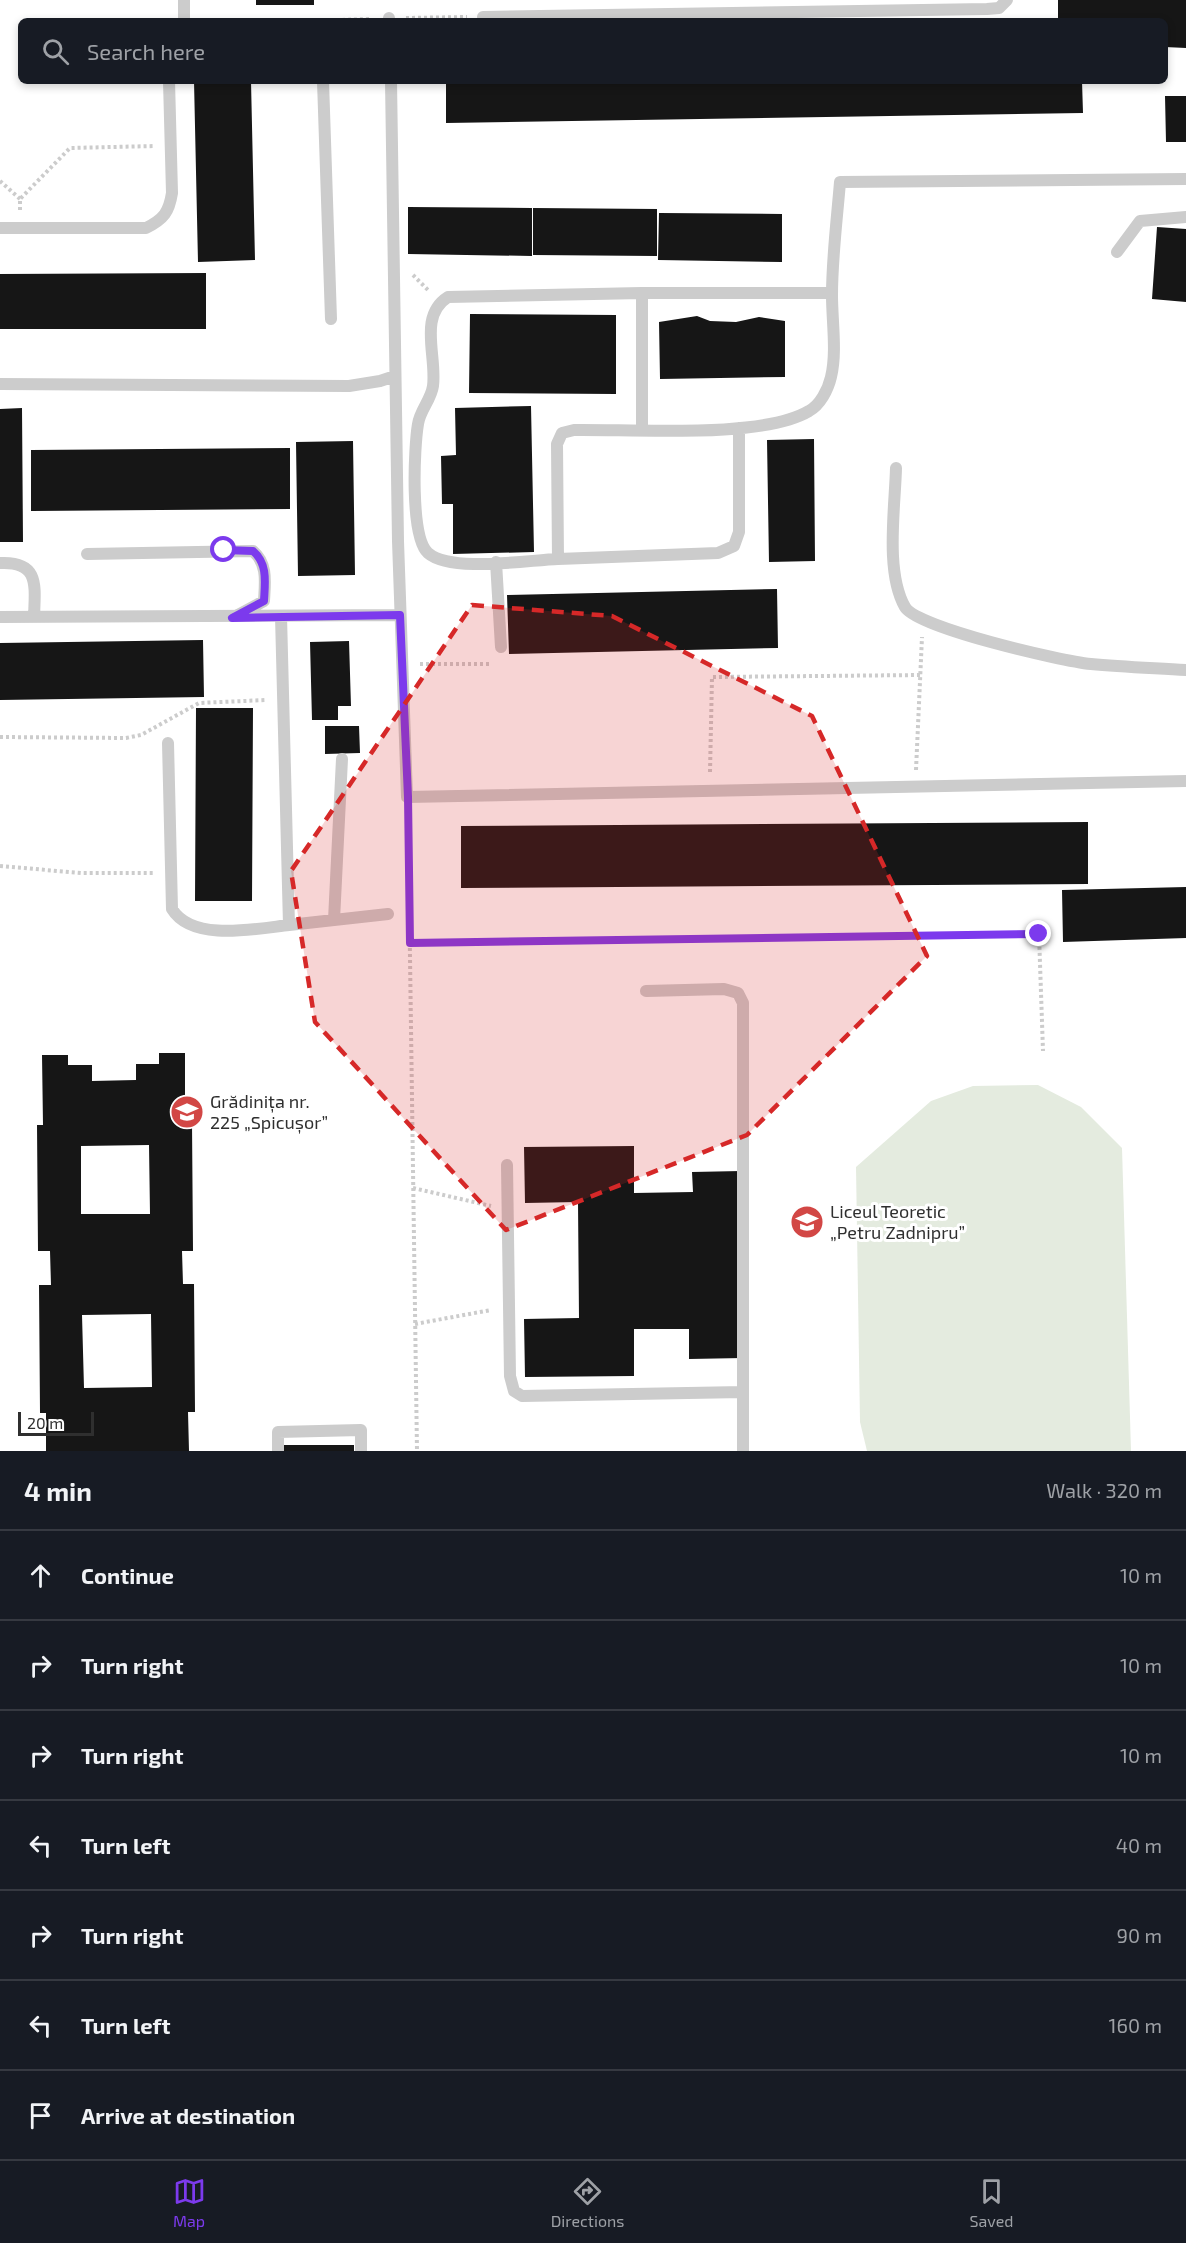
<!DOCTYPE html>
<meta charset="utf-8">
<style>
body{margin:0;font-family:"Exo 2",sans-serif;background:#242831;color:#f1f3f6}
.scale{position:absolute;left:18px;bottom:15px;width:76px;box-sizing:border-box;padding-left:6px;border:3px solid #2f2f2f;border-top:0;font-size:16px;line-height:21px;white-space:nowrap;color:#2f2f2f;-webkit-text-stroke:4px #fff;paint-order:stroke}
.stop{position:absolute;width:18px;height:18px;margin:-14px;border:4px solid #7c3aed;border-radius:50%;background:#fff}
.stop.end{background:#7c3aed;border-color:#fff;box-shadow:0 2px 6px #0008}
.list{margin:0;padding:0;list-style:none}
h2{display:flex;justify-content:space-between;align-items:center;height:78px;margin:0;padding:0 24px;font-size:26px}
h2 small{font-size:20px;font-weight:400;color:#9ea1a6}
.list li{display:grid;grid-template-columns:39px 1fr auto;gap:18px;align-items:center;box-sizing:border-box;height:90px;padding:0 24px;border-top:2px solid #363941}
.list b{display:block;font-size:22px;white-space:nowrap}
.list em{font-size:20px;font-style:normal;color:#9ea1a6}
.icon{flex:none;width:33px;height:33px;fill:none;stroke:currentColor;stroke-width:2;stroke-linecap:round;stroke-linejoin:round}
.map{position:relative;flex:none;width:1186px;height:1451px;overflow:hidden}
.search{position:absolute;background:#171b24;box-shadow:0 3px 9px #0003;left:18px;right:18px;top:18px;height:66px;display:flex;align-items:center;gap:15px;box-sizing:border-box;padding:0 21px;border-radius:9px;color:#9ea1a6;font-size:22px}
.sheet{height:708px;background:#171b24}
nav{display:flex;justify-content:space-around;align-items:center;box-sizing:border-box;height:84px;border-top:2px solid #363941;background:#171b24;font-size:16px;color:#9ea1a6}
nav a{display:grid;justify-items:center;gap:3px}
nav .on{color:#7c3aed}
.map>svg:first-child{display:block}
.green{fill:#e4ebdf}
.building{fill:#161616;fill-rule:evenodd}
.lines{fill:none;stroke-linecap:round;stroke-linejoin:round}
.path{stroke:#ccc;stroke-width:4;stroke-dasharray:3 3;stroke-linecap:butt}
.lane{stroke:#ccc;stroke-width:12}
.route{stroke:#7c3aed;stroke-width:8}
.marked{fill:#d62828;fill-opacity:0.2;stroke:#d62828;stroke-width:4.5;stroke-dasharray:12 8;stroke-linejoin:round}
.labels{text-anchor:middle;stroke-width:6;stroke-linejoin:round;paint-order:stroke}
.poi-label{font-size:18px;fill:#2f2f2f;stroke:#fff;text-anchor:start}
</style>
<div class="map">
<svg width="1186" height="1451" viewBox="0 0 1186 1451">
<rect width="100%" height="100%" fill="#fff"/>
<!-- green -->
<path class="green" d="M1038 1085 1081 1107 1122 1148 1131 1451H867L860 1422 856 1167 931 1101 973 1086Z"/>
<!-- building -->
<path class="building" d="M256 0H314V5H256Z
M1058 0H1186V48L1165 47V21H1058Z
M194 81H251L255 260 198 262Z
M446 81H1082L1083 113 446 123Z
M1165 96H1186V142H1166Z
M408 207 532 208V256L408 254Z
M533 208 657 209V256L533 255Z
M659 213 782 214V262L658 260Z
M1157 227 1186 229V302L1152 299Z
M206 273V329H0V274Z
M470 314 616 315V394L469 393Z
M697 316 710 321 736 322 759 317 785 321V377L660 379 659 322Z
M531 406 534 552 453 554V504H442L441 456 456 455 455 408Z
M22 408 23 542H0V409Z
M814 439 815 561 769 562 767 440Z
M353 441 355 575 298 576 296 442Z
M290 448V509L31 511V450Z
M777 589 778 648 509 654 507 595Z
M203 640 204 697 0 700V643Z
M349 641 351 706H338V720H312L310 642Z
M196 708H253L252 901H195Z
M325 726H359L360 753 325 754Z
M1088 822V884L461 888V826Z
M1186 887V938L1063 942 1062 890Z
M159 1053H185V1123H192L193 1251H182L183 1284H194L195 1412H188L189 1451H46V1413H40L39 1285H51L50 1251H38L37 1125H43L42 1055H68V1065H92V1081L136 1080V1064H159ZM149 1145 150 1214H81V1146ZM151 1314 152 1387 84 1388 82 1315Z
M634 1146V1193L693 1192 692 1172 741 1171 743 1358 689 1359V1329H634V1376L525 1377 524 1319 579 1318 578 1202 525 1203 524 1147Z
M284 1445H354V1451H284Z"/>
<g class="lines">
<!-- path -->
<path class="path" d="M406 18 467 17
M306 21 371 19
M0 181 20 199
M20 210V199L70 148 155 146
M413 275 429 291
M420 664H491
M0 737 126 738 141 735 199 703 266 700
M916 770 922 637
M710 772 712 677 922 675
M408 816 417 1451
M0 866 81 873H155
M410 943 1039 934 1043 1051
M413 1188 491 1206
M415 1324 491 1310"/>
<!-- lane -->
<path class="lane" d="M483 17 987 9 999 8 1007 0
M389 18V21
M184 21V0
M323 81 331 319
M391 81 398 541 407 797 1186 781
M0 228H146C164 219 169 212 172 193L169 81
M1117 252 1140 221 1186 217
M642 293V429
M832 293H642L448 297C418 316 437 356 433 386 431 400 420 410 418 424 414 448 410 537 428 553 451 573 528 560 558 559L557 444 562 433 574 430C632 429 762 439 809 411 820 405 828 390 831 377 837 352 832 322 832 295 832 258 837 219 840 182L1186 179
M0 384 349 386 380 381 395 376
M896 468C895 508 885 572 905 607 917 628 1062 661 1091 664 1122 667 1154 668 1186 670
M87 554 253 551C268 564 265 582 264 601L236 616
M558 559 718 553 734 546 739 532V428
M496 562 501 647
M0 563C40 561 35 586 34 617
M0 617 400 615
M168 743 172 909C192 942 255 929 289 925L281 616
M334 920 342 759
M289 925 388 914
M646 991 724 989 738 993 743 1003V1451
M507 1165 510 1376 514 1391 522 1396 743 1392
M278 1451V1432L361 1430V1451"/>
</g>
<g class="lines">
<!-- route -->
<path class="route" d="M224 550 253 551C268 564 265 582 264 601L232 618 400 615 408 797 410 943 1039 934"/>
</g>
<!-- marked area -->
<path class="marked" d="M472 605 612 616 812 716 927 956 747 1135 506 1230 315 1022 291 871Z"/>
<!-- icons -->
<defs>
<symbol id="school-disc" viewBox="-11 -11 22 22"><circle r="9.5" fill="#d24745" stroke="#fff"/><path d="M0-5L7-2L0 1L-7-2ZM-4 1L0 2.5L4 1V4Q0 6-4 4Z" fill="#fff"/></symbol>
</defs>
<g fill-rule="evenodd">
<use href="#school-disc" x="168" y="1093" width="38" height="38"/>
<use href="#school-disc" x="788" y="1203" width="38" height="38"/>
</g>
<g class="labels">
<!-- poi labels -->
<g class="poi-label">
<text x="210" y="1108">Grădinița nr.<tspan x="210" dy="21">225 „Spicușor”</tspan></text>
<text x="830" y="1218">Liceul Teoretic<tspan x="830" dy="21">„Petru Zadnipru”</tspan></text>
</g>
</g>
</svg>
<div class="scale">20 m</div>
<div class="stop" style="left:224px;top:550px"></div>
<div class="stop end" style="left:1039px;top:934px"></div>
<div class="search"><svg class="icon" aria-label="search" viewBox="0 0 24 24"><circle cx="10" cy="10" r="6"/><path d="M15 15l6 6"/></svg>Search here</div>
</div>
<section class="sheet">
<h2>4 min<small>Walk · 320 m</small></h2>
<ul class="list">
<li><svg class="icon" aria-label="ahead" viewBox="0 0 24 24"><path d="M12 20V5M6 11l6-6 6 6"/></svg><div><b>Continue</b></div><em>10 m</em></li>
<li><svg class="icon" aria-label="right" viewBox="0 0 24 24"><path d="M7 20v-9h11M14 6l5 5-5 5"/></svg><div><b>Turn right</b></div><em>10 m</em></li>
<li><svg class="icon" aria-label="right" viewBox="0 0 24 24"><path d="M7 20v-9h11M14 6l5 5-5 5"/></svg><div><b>Turn right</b></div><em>10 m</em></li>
<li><svg class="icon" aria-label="left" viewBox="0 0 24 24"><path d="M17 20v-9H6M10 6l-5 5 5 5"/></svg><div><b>Turn left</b></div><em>40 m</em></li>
<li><svg class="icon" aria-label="right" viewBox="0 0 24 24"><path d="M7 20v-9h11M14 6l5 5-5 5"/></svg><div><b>Turn right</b></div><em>90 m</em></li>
<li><svg class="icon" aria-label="left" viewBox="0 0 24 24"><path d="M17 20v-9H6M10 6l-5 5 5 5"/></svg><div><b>Turn left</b></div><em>160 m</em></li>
<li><svg class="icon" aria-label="arrive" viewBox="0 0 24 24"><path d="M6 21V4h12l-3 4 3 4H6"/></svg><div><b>Arrive at destination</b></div></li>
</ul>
</section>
<nav>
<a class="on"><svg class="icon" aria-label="map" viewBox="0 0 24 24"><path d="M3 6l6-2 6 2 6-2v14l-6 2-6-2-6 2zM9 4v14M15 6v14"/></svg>Map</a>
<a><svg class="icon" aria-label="directions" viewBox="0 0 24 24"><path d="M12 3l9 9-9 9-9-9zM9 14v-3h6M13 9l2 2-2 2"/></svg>Directions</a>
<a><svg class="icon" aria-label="saved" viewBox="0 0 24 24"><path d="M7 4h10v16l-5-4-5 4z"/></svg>Saved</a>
</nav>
